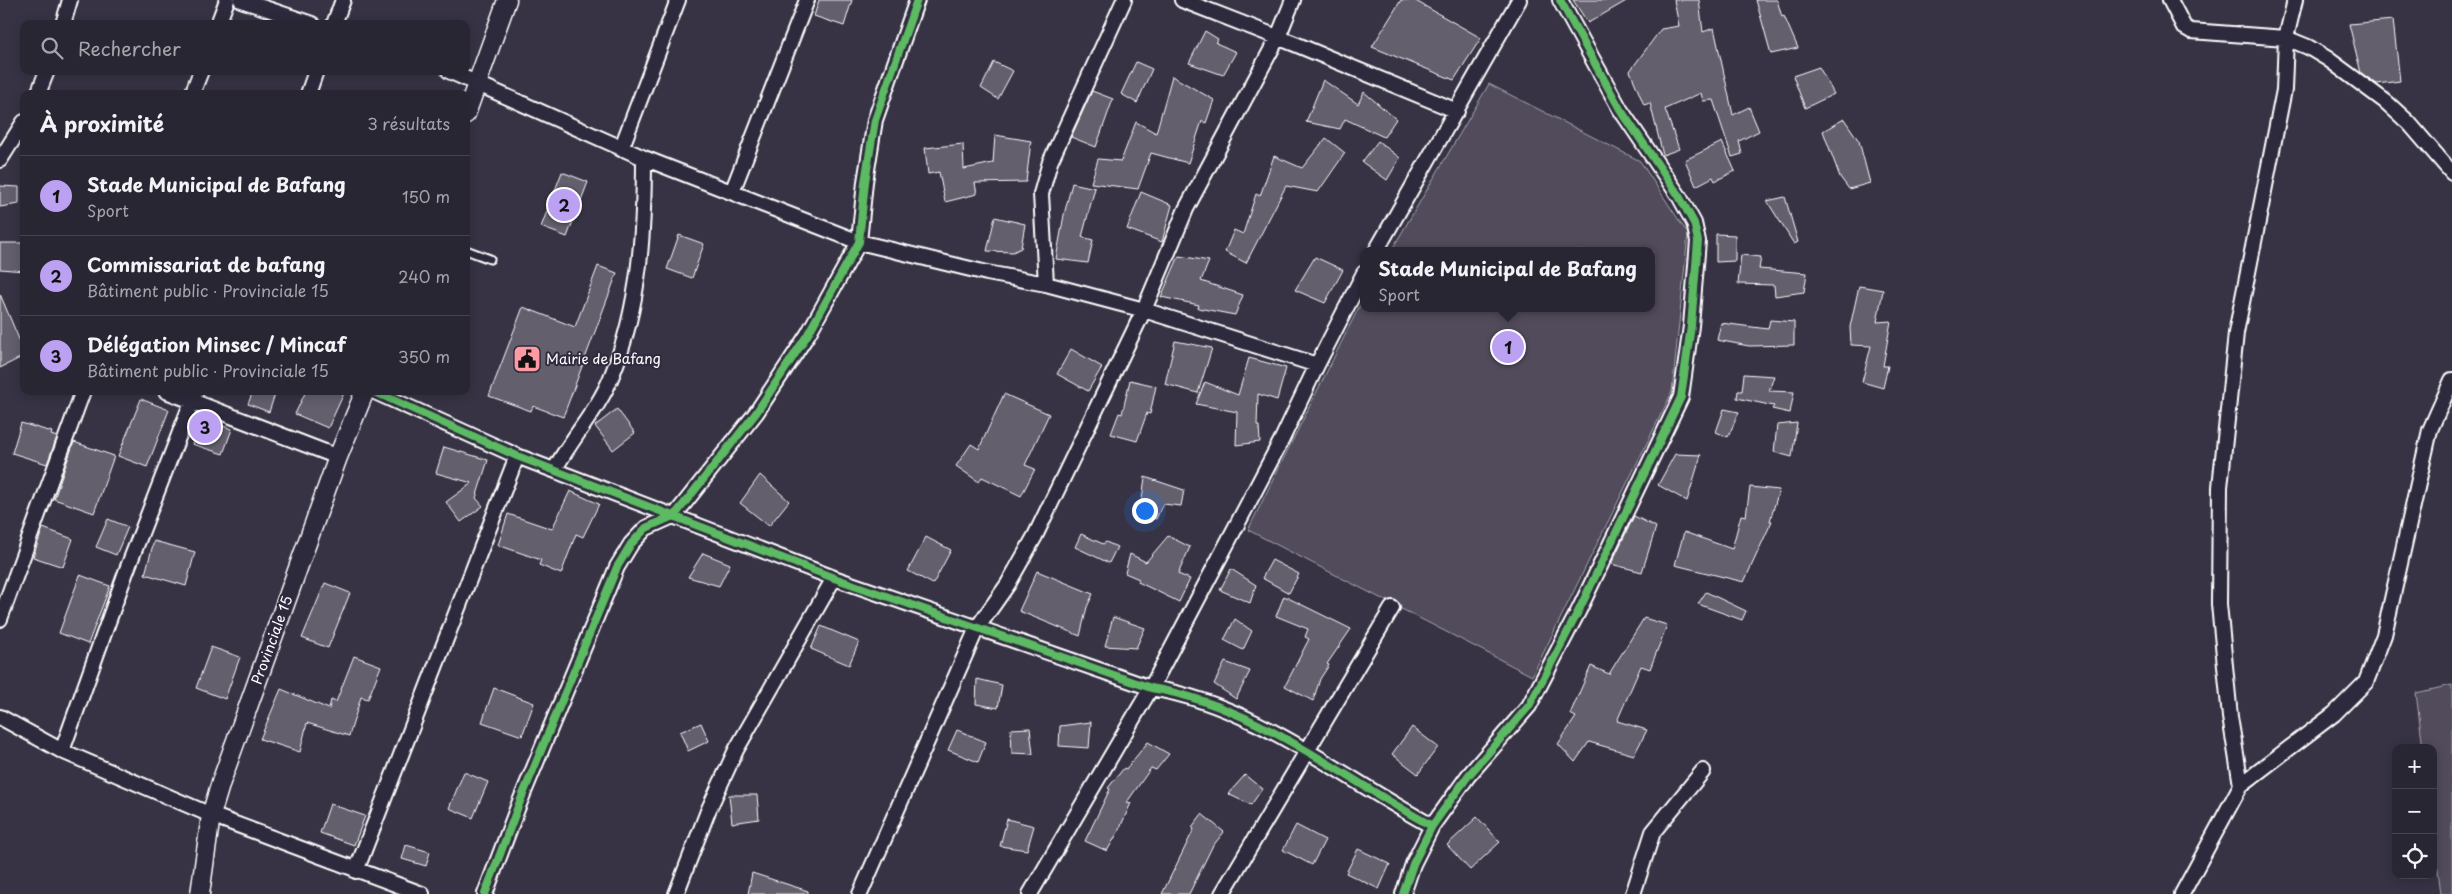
<!DOCTYPE html>
<html lang="fr">
<meta charset="utf-8">
<style>
body{margin:0;font-family:"Playpen Sans",sans-serif;background:#312e3c;color:#f1f3f6}
.controls{position:absolute;right:15px;bottom:15px;display:grid;overflow:hidden;border-radius:10px;box-shadow:0 2px 12px #0003}
.controls button{width:45px;height:45px;display:grid;place-items:center;padding:0;border:0;border-bottom:1px solid #45434f;background:#292634;color:#f1f3f6;font:25px sans-serif}
.you{position:absolute;left:1144px;top:510px;width:18px;height:18px;margin:-12px;border:4px solid #fff;border-radius:50%;background:#1a73e8;box-shadow:0 0 0 8px #1a73e833}
.badge{display:grid;place-items:center;width:32px;height:32px;border-radius:50%;background:#bca0f2;color:#111;font-size:16px;font-weight:700}
.pin{position:absolute;translate:-50% -50%;border:2px solid #fff;box-shadow:0 1px 5px #0006}
.popup{position:absolute;left:1360px;top:247px;width:295px;height:65px;box-sizing:border-box;display:grid;place-content:center;border-radius:10px;background:#292634;filter:drop-shadow(0 1px 4px #0005);font-size:16px;white-space:nowrap;color:#a5a5ac}
.popup b{font-size:19px;color:#f1f3f6}
.popup::after{content:'';position:absolute;left:50%;top:100%;margin-left:-10px;border:10px solid transparent;border-top-color:#292634}
.list{margin:0;padding:0;list-style:none}
h2{display:flex;justify-content:space-between;align-items:center;height:65px;margin:0;padding:0 20px;font-size:21px}
h2 small{font-size:16px;font-weight:400;color:#a5a5ac}
.list li{display:grid;grid-template-columns:32px 1fr auto;gap:15px;align-items:center;box-sizing:border-box;height:80px;padding:0 20px;border-top:1px solid #45434f}
.list b{display:block;font-size:19px;white-space:nowrap}
.list p{margin:0;font-size:16px;white-space:nowrap;color:#a5a5ac}
.list em{font-size:16px;font-style:normal;color:#a5a5ac}
.icon{flex:none;width:28px;height:28px;fill:none;stroke:currentColor;stroke-width:2;stroke-linecap:round;stroke-linejoin:round}
.map{position:relative;flex:none;width:2452px;height:894px;overflow:hidden}
.search{position:absolute;background:#292634;box-shadow:0 2px 12px #0003;left:20px;top:20px;width:450px;height:55px;display:flex;align-items:center;gap:12px;box-sizing:border-box;padding:0 18px;border-radius:10px;color:#a5a5ac;font-size:19px}
.panel{position:absolute;background:#292634;box-shadow:0 2px 12px #0003;left:20px;top:90px;width:450px;height:305px;border-radius:10px}
.map>svg:first-child{display:block}
.green{fill:#514c5c;stroke:#a8a6ae}
.building{fill:#635f6d;stroke:#fff}
.lines{fill:none;stroke-linecap:round;stroke-linejoin:round}
.service-casing{stroke:#fff;stroke-width:11}
.minor-casing{stroke:#fff;stroke-width:18}
.tertiary-casing{stroke:#fff;stroke-width:21}
.service{stroke:#2f2a3d;stroke-width:7}
.minor{stroke:#2f2a3d;stroke-width:14}
.tertiary{stroke:#2f2a3d;stroke-width:18}
.cycleway-casing{stroke:#2f2a3d;stroke-width:11}
.cycleway{stroke:#5cba63;stroke-width:8}
.labels{text-anchor:middle;stroke-width:4;stroke-linejoin:round;paint-order:stroke}
.poi-label{font-size:14px;fill:#fff;stroke:#2f2a3d;text-anchor:start}
.street-label{font-size:14px;fill:#fff;stroke:#2f2a3d}
</style>
<div class="map">
<svg width="2452" height="894" viewBox="0 0 2452 894">
<rect width="100%" height="100%" fill="#373345"/>
<filter id="ink" filterUnits="userSpaceOnUse"><feTurbulence type="fractalNoise" baseFrequency=".02" numOctaves="2"/><feDisplacementMap in="SourceGraphic" scale="10" xChannelSelector="R" yChannelSelector="G"/><feConvolveMatrix kernelMatrix="1 2 1 2 8 2 1 2 1" color-interpolation-filters="sRGB"/></filter>
<g filter="url(#ink)">
<!-- green -->
<path class="green" d="M1489 84 1640 161 1688 234 1672 392 1532 676 1248 530 1364 297V308H1652V251H1391Z
M2452 685V894H2441L2433 830V748H2423L2416 693Z"/>
<!-- building -->
<path class="building" d="M819 0H852L844 26 814 16Z
M1401 0H1414L1481 38 1454 80 1372 47Z
M1573 0H1628L1588 23Z
M1674 0H1699L1703 32 1714 28 1733 115 1749 107 1759 131 1739 141 1742 154 1732 157 1713 100 1703 101 1701 93 1665 109 1679 149 1663 155 1650 103 1644 105 1630 71 1661 29 1679 26Z
M1756 0H1777L1782 17 1784 16 1798 48 1771 54Z
M2393 20 2400 81 2377 84 2361 73 2349 24Z
M1205 31 1218 39 1216 43 1236 52 1223 75 1189 63Z
M994 62 1013 71 998 99 981 88Z
M1136 62 1152 69 1137 103 1121 94Z
M1819 67 1834 94 1805 108 1793 76Z
M1172 76 1214 100 1206 123 1202 121 1188 163 1151 153 1138 189 1091 183 1098 159 1121 161 1136 122 1156 133Z
M1323 80 1358 104 1364 92 1396 119 1384 137 1345 119 1340 129 1306 122Z
M1092 91 1113 99 1096 147 1071 137Z
M1844 119 1859 141 1870 183 1849 189 1840 177 1823 131Z
M995 135 1031 141 1026 182 975 183 977 194 945 202 939 172 928 174 925 148 963 144 964 169 993 163Z
M1326 138 1345 153 1318 192 1286 186 1246 263 1225 252 1234 230 1243 234 1256 194 1260 196 1274 156 1302 168Z
M1378 141 1400 158 1387 180 1362 162Z
M1722 142 1735 171 1715 181 1713 177 1696 186 1685 160Z
M562 172 588 182 567 237 541 227Z
M1072 183 1095 188 1082 237 1093 240 1088 263 1056 259 1064 215Z
M0 186 19 187V204L0 207Z
M1141 192 1172 205 1162 242 1127 229Z
M1785 197 1798 242 1794 244 1767 201Z
M995 217 1025 224 1021 248 1013 252 987 251Z
M1716 234 1735 235V261L1716 262Z
M679 235 704 244 692 278 667 269Z
M0 243H24V271L0 269Z
M1741 255 1761 257 1759 269 1807 273 1804 292 1775 296 1774 285 1738 284Z
M1179 256 1209 261 1201 281 1243 295 1235 315 1198 308 1199 305 1161 297Z
M1315 257 1343 270 1325 303 1295 290Z
M598 266 617 273 563 417 533 406 531 411 489 396 523 307 575 327Z
M1859 286 1883 290 1877 322 1891 321 1883 366H1888L1883 388 1862 382 1871 346 1851 345 1850 327Z
M0 294 24 351V356L0 368Z
M1770 320 1794 322V345L1749 346 1717 340 1721 323 1768 329Z
M1175 341 1212 348 1198 393 1165 384Z
M1071 349 1102 367 1088 391 1057 374Z
M1249 358 1286 368 1277 400 1258 394 1257 426H1259L1260 442 1236 445 1237 412 1196 404 1205 382 1238 395Z
M1744 374 1774 376 1769 391 1794 392 1790 413 1772 409 1774 406 1737 398 1738 391H1742Z
M1130 380 1156 386 1150 414 1147 413 1137 441 1111 434 1119 413 1122 414Z
M253 391H276L269 412 248 404Z
M306 391H345L328 428 295 414Z
M1004 394 1049 414 1025 465 1035 469 1021 496 982 477 979 482 956 466 971 444 979 449Z
M141 399 169 410 147 467 118 456Z
M617 409 635 433 613 450 595 426Z
M1724 409 1739 412 1728 437 1716 432Z
M201 419 232 429 223 454 192 444Z
M21 423 52 432 51 435 57 437 47 464 12 453Z
M1797 423 1792 457 1774 452 1777 425Z
M74 442 114 456 94 513 54 499Z
M444 447 488 460 476 498 483 506 461 522 446 502 472 483 436 473Z
M1675 454 1701 455 1687 501 1658 485Z
M760 475 789 501 769 526 740 503Z
M1145 477 1184 490 1181 506 1163 504 1156 519 1140 514Z
M1750 487 1779 490 1770 521H1772L1744 582 1675 565 1684 532 1732 549 1741 515 1746 516Z
M570 491 599 504 583 537 576 534 561 574 539 565 541 560 498 545 508 514 552 529Z
M1634 516 1656 527 1642 572 1611 564Z
M108 519 128 527 116 555 96 547Z
M43 528 73 539 63 567 33 557Z
M1081 534 1103 544 1106 542 1117 547 1109 563 1075 547Z
M1168 536 1190 547 1178 574 1190 579 1179 602 1138 582 1139 579 1125 573 1130 554 1146 562Z
M926 537 951 550 933 584 908 571Z
M154 541 195 552 186 586 145 574Z
M703 553 730 564 719 586 688 577Z
M1272 560 1299 574 1289 593 1262 578Z
M1231 569 1256 585 1250 603 1220 590Z
M1037 571 1093 594 1087 607 1080 636 1019 611Z
M80 575 110 586 88 644 59 633Z
M325 583 350 593 328 648 302 638Z
M1706 592 1746 611 1742 620 1698 604Z
M1284 596 1351 629 1327 664 1329 665 1320 679 1313 701 1285 686 1309 639 1305 637 1308 629 1276 616Z
M1113 617 1145 628 1136 648 1105 646Z
M1644 618 1667 625 1650 669 1641 666 1617 721 1647 730 1634 755 1589 742 1575 762 1558 744 1576 717 1570 714 1591 666 1609 674Z
M1235 619 1252 631 1243 650 1224 640Z
M821 626 859 642 849 665 811 649Z
M211 647 240 657 225 699 196 688Z
M354 656 381 666 368 699 361 697 349 736 307 723 300 752 260 739 281 689 329 709 331 700 336 702Z
M1225 662 1250 671 1236 699 1214 684Z
M977 679 1002 685 998 708 976 704Z
M494 688 534 703 522 736 482 722Z
M1091 722 1089 748 1059 746 1060 726Z
M701 723 709 741 688 751 680 732Z
M1412 727 1438 747 1418 774 1392 754Z
M1030 728 1033 754 1012 753 1011 729Z
M957 730 986 742 978 762 948 750Z
M1148 742 1169 754 1156 770 1151 768 1127 802 1131 803 1118 832 1107 851 1085 841 1110 789 1108 788 1124 768 1126 769Z
M464 772 488 782 473 818 449 808Z
M1245 775 1262 789 1251 805 1228 794Z
M729 795H757L759 819 732 823Z
M330 804 365 816 354 845 320 833Z
M1202 814 1224 832 1212 847 1189 894H1162L1194 829 1192 827Z
M1477 817 1500 842 1470 870 1447 845Z
M1007 819 1034 826 1027 850 1000 846Z
M1296 825 1325 840 1312 865 1283 850Z
M406 845 430 852 426 866 402 859Z
M1358 849 1390 864 1379 889 1346 873Z
M752 873 808 891V894H748Z"/>
<g class="lines">
<defs>
<path id="service" d="M466 250 490 259"/>
<path id="minor" d="M241 0 312 24
M1182 0 1295 44 1457 111
M2170 0 2184 27 2191 31 2286 38 2308 47 2328 59 2386 102 2409 123 2452 173
M63 24 70 0
M218 24 227 0
M334 24 343 0
M449 71 644 158 859 242 987 273 1046 284 1144 310 1317 365
M38 94 47 71
M192 94 201 71
M308 94 316 71
M621 149 678 0
M0 160 24 122
M732 192 807 0
M1376 251 1519 0
M1046 284 1041 194 1050 162 1124 0
M166 391 338 457
M373 391 517 456 834 578 1151 688C1256 705 1341 777 1432 826
M555 469C572 437 599 409 612 375 640 306 644 232 644 158
M0 619 83 391
M0 717 62 751 211 815 422 894
M62 751 126 572 196 391
M2241 785 2334 714 2366 682 2384 635 2430 430 2452 380
M356 871 517 456
M485 894 519 804 617 567 631 544 646 528 675 515 756 413 808 334 859 242 865 182 875 120 917 0
M676 894 708 811 736 750 834 578
M860 894 977 628 1008 584 1035 536 1144 310 1186 209 1278 37 1293 0
M1030 894 1151 688 1282 439 1317 365 1364 273
M1222 894 1392 608
M1403 894 1413 864 1432 826 1468 776 1529 706 1579 610 1681 397 1691 326 1698 241 1694 223 1679 196 1620 109 1560 0
M1633 894 1653 832 1703 771
M2182 894 2241 785 2230 717 2219 604 2220 487 2236 333 2284 90 2286 38 2295 0"/>
<path id="tertiary" d="M466 114 507 0
M200 894 211 815 221 782 338 457 365 391"/>
</defs>
<!-- service casing -->
<use href="#service" class="service-casing"/>
<!-- minor casing -->
<use href="#minor" class="minor-casing"/>
<!-- tertiary casing -->
<use href="#tertiary" class="tertiary-casing"/>
<!-- service -->
<use href="#service" class="service"/>
<!-- minor -->
<use href="#minor" class="minor"/>
<!-- tertiary -->
<use href="#tertiary" class="tertiary"/>
<defs>
<path id="cycleway" d="M373 391 517 456 834 578 1151 688C1256 705 1341 777 1432 826
M485 894 519 804 617 567 631 544 646 528 675 515 756 413 808 334 859 242 865 182 875 120 917 0
M1403 894 1413 864 1432 826 1468 776 1529 706 1579 610 1681 397 1691 326 1698 241 1694 223 1679 196 1620 109 1560 0"/>
</defs>
<!-- cycleway casing -->
<use href="#cycleway" class="cycleway-casing"/>
<!-- cycleway -->
<use href="#cycleway" class="cycleway"/>
</g>
</g>
<!-- icons -->
<defs>
<symbol id="civic-square" viewBox="-11 -11 22 22"><rect x="-9" y="-9" width="18" height="18" rx="4" fill="#ff9aa2" stroke="#2f2a3d"/><path d="M-.6-6.5H3V-4.5H.6V-3L4-1V1h2V6H-6V1h2V-1L-.6-3ZM-1.2 2.5V6h2.4V2.5Z" fill="#111"/></symbol>
</defs>
<g fill-rule="evenodd">
<use href="#civic-square" x="511" y="343" width="32" height="32"/>
</g>
<g class="labels">
<!-- poi labels -->
<g class="poi-label">
<text x="546" y="364">Mairie de Bafang</text>
</g>
<!-- street labels -->
<g class="street-label">
<text transform="translate(272 640) rotate(-70)" y="5">Provinciale 15</text>
</g>
</g>
</svg>
<div class="controls">
<button>+</button>
<button>−</button>
<button><svg class="icon" aria-label="locate" viewBox="0 0 24 24"><circle cx="12" cy="12" r="6"/><path d="M12 2v4M12 18v4M2 12h4M18 12h4"/></svg></button>
</div>
<div class="you"></div>
<div class="pin badge" style="left:1508px;top:347px">1</div>
<div class="popup"><b>Stade Municipal de Bafang</b>Sport</div>
<div class="pin badge" style="left:564px;top:205px">2</div>
<div class="pin badge" style="left:205px;top:427px">3</div>
<div class="search"><svg class="icon" aria-label="search" viewBox="0 0 24 24"><circle cx="10" cy="10" r="6"/><path d="M15 15l6 6"/></svg>Rechercher</div>
<section class="panel">
<h2>À proximité<small>3 résultats</small></h2>
<ul class="list">
<li><span class="badge">1</span><div><b>Stade Municipal de Bafang</b><p>Sport</p></div><em>150 m</em></li>
<li><span class="badge">2</span><div><b>Commissariat de bafang</b><p>Bâtiment public · Provinciale 15</p></div><em>240 m</em></li>
<li><span class="badge">3</span><div><b>Délégation Minsec / Mincaf</b><p>Bâtiment public · Provinciale 15</p></div><em>350 m</em></li>
</ul>
</section>
</div>
